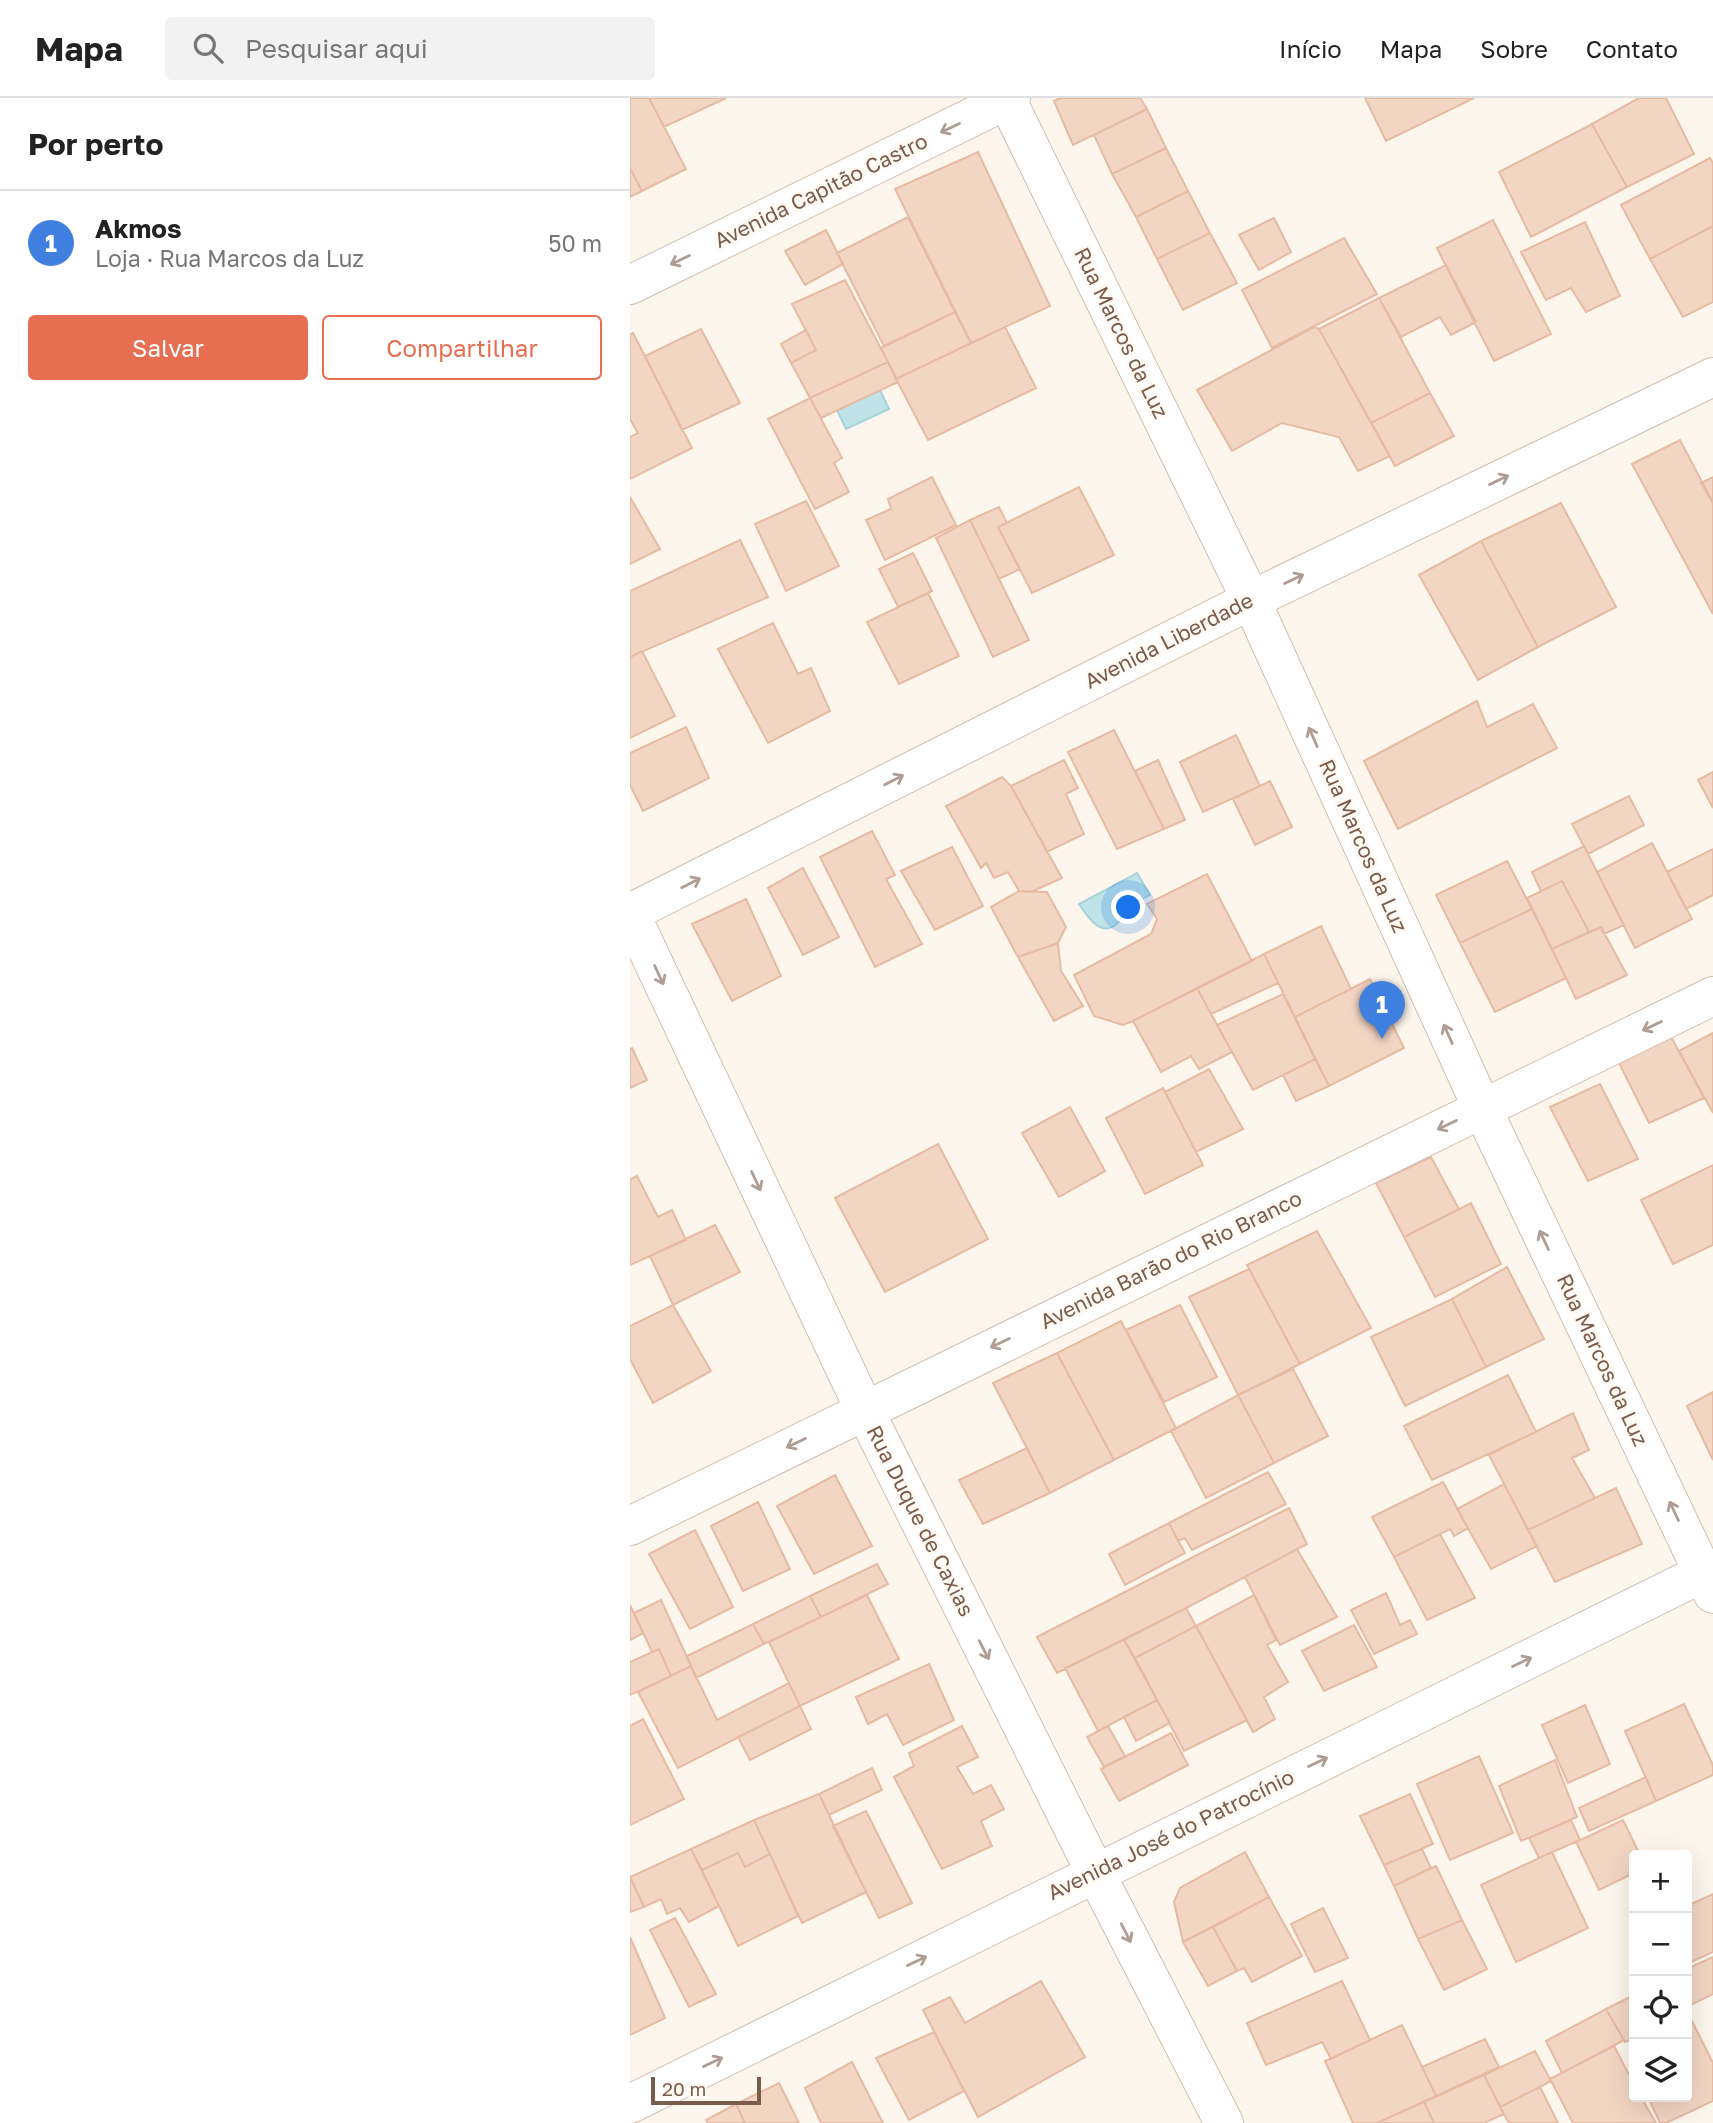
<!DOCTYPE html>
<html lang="pt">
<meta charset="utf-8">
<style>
body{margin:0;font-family:"Golos Text",sans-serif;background:#f2f2f2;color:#222}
.controls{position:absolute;right:21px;bottom:21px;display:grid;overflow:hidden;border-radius:7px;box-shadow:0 7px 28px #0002}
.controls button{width:63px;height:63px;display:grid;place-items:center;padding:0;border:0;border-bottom:2px solid #e0e0e0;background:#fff;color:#222;font:35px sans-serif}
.scale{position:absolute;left:21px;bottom:18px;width:110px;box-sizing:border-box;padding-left:7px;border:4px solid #7a5c4d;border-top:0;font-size:19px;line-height:24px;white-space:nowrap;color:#7a5c4d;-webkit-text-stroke:5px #fffaf3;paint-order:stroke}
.you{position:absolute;left:499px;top:810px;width:24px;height:24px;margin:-18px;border:5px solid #fff;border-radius:50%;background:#1a73e8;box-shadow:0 0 0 10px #1a73e833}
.badge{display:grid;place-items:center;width:46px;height:46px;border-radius:50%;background:#e76f51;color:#fff;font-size:23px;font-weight:700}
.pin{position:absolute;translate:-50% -58px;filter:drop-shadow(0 2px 4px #0008)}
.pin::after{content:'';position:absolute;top:37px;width:24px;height:21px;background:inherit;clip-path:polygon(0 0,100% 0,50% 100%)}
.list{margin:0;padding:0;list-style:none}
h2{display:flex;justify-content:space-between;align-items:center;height:91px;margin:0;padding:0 28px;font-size:30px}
h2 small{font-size:23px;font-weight:400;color:#767676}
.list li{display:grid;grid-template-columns:46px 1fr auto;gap:21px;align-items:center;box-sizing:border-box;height:105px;padding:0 28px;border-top:2px solid #e0e0e0}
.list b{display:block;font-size:26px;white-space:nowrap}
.list p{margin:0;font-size:23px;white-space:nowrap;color:#767676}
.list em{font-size:23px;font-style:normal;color:#767676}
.actions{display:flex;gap:14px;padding:21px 28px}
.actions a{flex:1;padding:16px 0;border:2px solid #e76f51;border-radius:7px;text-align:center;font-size:24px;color:#e76f51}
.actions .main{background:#e76f51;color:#fff}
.icon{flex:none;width:38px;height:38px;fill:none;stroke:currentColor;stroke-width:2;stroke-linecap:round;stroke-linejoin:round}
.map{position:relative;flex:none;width:1083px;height:2025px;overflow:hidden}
header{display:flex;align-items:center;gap:42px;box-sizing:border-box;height:98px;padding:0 35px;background:#fff;border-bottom:2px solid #e0e0e0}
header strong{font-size:33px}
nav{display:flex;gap:38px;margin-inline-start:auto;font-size:24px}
.search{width:490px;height:63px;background:#f2f2f2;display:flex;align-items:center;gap:18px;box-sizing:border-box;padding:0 24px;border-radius:7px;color:#767676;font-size:26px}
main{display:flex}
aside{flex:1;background:#fff}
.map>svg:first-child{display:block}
.water{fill:#bfe3e8;stroke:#a5d3da;stroke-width:2}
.building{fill:#f3d5c3;stroke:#e6bba3;stroke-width:2}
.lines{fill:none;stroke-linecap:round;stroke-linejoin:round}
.minor-casing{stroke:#d1beb0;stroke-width:40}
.minor{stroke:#fff;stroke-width:38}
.oneway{stroke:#af9d94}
.labels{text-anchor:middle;stroke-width:6;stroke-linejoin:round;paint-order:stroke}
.street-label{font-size:21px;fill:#7a5c4d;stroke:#fffaf3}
</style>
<header>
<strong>Mapa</strong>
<div class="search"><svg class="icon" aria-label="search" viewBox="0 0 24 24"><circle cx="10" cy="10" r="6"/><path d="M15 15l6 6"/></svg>Pesquisar aqui</div>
<nav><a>Início</a><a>Mapa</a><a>Sobre</a><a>Contato</a></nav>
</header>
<main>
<aside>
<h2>Por perto<small></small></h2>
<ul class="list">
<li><span class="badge" style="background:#3f7fe0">1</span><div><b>Akmos</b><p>Loja · Rua Marcos da Luz</p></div><em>50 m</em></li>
</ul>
<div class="actions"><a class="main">Salvar</a><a>Compartilhar</a></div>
</aside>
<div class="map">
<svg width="1083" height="2025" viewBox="0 0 1083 2025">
<rect width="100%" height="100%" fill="#fdf6ec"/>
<!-- water -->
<path class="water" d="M250 292 259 311 216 331 207 312Z
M507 775 520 797C513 801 500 805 495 811 493 814 493 818 491 821 474 844 458 820 449 806Z"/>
<!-- building -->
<path class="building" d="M0 0H19L56 71 12 93 0 70Z
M19 0H96L34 29Z
M430 0H510L517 11 443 47 424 3Z
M735 0H844L756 43Z
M1009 0H1036L1064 56 997 89 962 26Z
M517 11 536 50 482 76 464 37Z
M962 26 997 89 901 139 869 74Z
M536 50 558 93 506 119 482 76Z
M348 54 420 208 341 245 265 91Z
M1080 60 1083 65V128L1020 161 991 107Z
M0 70 12 93 0 99Z
M558 93 580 135 527 161 506 119Z
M278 119 325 214 254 248 207 155Z
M644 120 661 154 629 172 609 137Z
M863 122 921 236 864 263 807 150Z
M955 124 990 198 956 214 941 190 916 202 891 154Z
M1083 128V204L1053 219 1020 161Z
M196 132 213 166 175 187 155 153Z
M580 135 607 185 553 212 527 161Z
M714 140 747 196 642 250 612 192Z
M816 167 846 224 821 237 810 219 771 239 749 200Z
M215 182 258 264 180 300 161 265 186 252 162 206Z
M749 200 800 295 741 325 689 231Z
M325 214 341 245 266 281 251 250Z
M375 229 406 290 298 342 266 281Z
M684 229 689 231 760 358 728 373 709 339 652 325 602 353 567 292Z
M71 231 110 305 52 332 15 258Z
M176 232 186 252 161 265 151 246Z
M3 235 62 350 0 381V339L8 335 0 321V237Z
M258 264 268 284 191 320 180 300Z
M800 295 824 338 765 368 741 325Z
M180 300 212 360 204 365 219 394 185 411 138 321Z
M1050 342 1083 405V516L1002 366Z
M302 379 326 427 255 462 236 422 261 411 258 401Z
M1083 379V405L1071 385Z
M449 389 484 457 402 495 368 429Z
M0 399 30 451 0 466Z
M176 403 209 468 156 493 125 426Z
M931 405 986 509 908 549 851 443Z
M369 409 377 425 368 429 390 471 369 481 340 422Z
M340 422 399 542 363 559 306 440Z
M110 442 138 499 0 559V493Z
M851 443 908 549 848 582 789 477Z
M283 455 302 493 268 509 249 471Z
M298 495 329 558 269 586 237 524Z
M143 525 168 576 181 570 200 613 138 645 88 551Z
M12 553 45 618 0 640V559Z
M847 603 857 629 903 606 927 650 768 731 734 663Z
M56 629 79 680 13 713 0 687V655Z
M484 632 534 731 487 751 438 654Z
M606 637 630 688 573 714 550 664Z
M434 662 448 690 436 696 454 736 417 754 381 688Z
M528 662 555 722 534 731 505 673Z
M1083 674V710L1068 682Z
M372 679 381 688 432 780 401 794 389 793 378 774 364 780 356 765 351 770 316 708Z
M640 683 662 729 625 747 603 701Z
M999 698 1014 727 958 756 942 726Z
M242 733 265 777 256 781 292 846 245 869 190 759Z
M1022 745 1062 821 1005 850 967 774Z
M954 748 994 827 974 836 971 829 959 834 932 783 911 793 902 774Z
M322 749 353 808 305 832 271 773Z
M1083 751V797L1056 811 1037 774Z
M877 763 902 811 830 845 806 797Z
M173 770 209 839 173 857 138 790Z
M577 776 622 863 503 923 493 927 464 918 444 877 521 836 527 821 517 806Z
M932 783 959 834 922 851 897 800Z
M389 793 417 794 436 829 428 845 388 859 361 809Z
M116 801 151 878 102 903 62 826Z
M902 811 936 880 865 914 830 845Z
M691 828 721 891 665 919 634 856Z
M971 829 997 877 946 901 922 851Z
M428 845 431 873 453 908 424 923 388 859Z
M634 856 648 885 581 916 567 890Z
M740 881 774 950 699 988 665 919Z
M567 890 602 954 569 971 561 958 531 974 503 923Z
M653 896 685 961 623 992 587 927Z
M1083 935V1015L1049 953Z
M1040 937 1074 1000 1019 1025 988 963Z
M2 950 17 982 0 990V951Z
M685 961 699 988 666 1003 653 977Z
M579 971 613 1031 566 1054 535 994Z
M970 986 1008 1061 958 1083 920 1009Z
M533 990 573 1067 515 1096 476 1020Z
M440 1009 475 1073 429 1099 392 1035Z
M308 1046 358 1141 255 1194 205 1100Z
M801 1059 829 1111 774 1139 746 1085Z
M1083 1067V1147L1043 1166 1011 1102Z
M7 1078 28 1119 42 1112 56 1142 0 1167V1082Z
M841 1105 871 1166 805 1199 774 1139Z
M85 1127 110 1174 43 1207 20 1158Z
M687 1133 741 1230 670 1266 617 1167Z
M877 1169 914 1241 856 1269 822 1201Z
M619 1171 670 1266 608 1297 559 1199Z
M822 1201 856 1269 775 1308 741 1239Z
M43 1207 81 1273 23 1305 0 1261V1228Z
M550 1207 587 1279 534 1304 496 1232Z
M491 1223 546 1330 484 1362 427 1255Z
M427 1255 484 1362 420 1395 363 1285Z
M663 1271 698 1338 644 1365 608 1297Z
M878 1277 906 1334 802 1382 774 1328Z
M1083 1294V1362L1057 1308Z
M608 1297 644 1365 576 1400 541 1333Z
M943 1315 959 1352 942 1360 965 1400 898 1432 859 1357Z
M397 1350 420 1395 353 1426 329 1382Z
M638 1374 656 1406 562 1452 555 1440 548 1443 539 1425Z
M205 1377 242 1448 184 1476 147 1408Z
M813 1384 838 1430 824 1438 820 1431 764 1459 742 1419Z
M874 1386 907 1448 861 1471 827 1411Z
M986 1390 1012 1446 925 1484 898 1432Z
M128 1404 160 1471 113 1493 81 1428Z
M659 1410 677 1446 556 1510 427 1575 407 1539Z
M539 1425 555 1455 495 1487 479 1456Z
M65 1432 103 1509 60 1531 19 1456Z
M810 1436 845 1500 797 1522 764 1459Z
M667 1451 707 1519 650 1547 615 1479Z
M247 1466 258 1486 191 1519 180 1498Z
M756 1495 770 1527 780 1522 787 1536 744 1556 721 1512Z
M237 1497 269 1561 170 1608 139 1544Z
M624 1497 646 1542 637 1547 658 1584 634 1599 645 1621 623 1634 566 1528Z
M180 1498 191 1519 134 1546 123 1526Z
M31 1502 61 1568 41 1578 29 1551 22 1554 4 1515Z
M0 1507 13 1535 0 1542Z
M556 1510 566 1528 505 1560 494 1542Z
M123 1526 134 1546 66 1580 57 1558Z
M724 1527 747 1569 694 1593 672 1553Z
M566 1528 617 1622 554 1653 505 1560Z
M494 1542 527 1602 468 1633 435 1570Z
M29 1551 41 1578 0 1597V1564Z
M299 1566 324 1622 273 1647 257 1616 238 1626 226 1599Z
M61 1568 87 1622 159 1585 170 1608 48 1670 8 1594Z
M527 1602 540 1625 506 1643 494 1619Z
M1054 1606 1083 1667V1677L1026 1703 995 1633Z
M955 1607 980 1666 938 1685 912 1627Z
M170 1608 181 1631 120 1662 108 1639Z
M13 1621 54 1701 0 1727V1628Z
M332 1628 348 1659 327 1669 343 1696 361 1687 374 1711 351 1723 362 1748 312 1771 264 1679 284 1668 279 1655Z
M478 1628 495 1658 474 1669 457 1639Z
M541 1635 558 1667 489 1703 471 1671Z
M849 1658 883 1735 820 1762 787 1686Z
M925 1662 947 1719 891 1743 869 1688Z
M242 1670 252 1692 199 1717 189 1696Z
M1016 1679 1026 1703 959 1733 949 1710Z
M189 1696 236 1794 172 1825 124 1722Z
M780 1696 803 1746 754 1767 730 1718Z
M236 1713 282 1805 249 1820 203 1728Z
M124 1722 140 1756 115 1769 108 1755 72 1772 61 1751Z
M941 1722 950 1742 909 1760 899 1740Z
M993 1722 1010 1757H1004V1775L969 1792 946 1744Z
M61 1751 89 1808 59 1824 50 1810 37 1816 31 1801 14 1809 0 1779Z
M792 1751 801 1770 764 1788 754 1767Z
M615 1754 639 1799 553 1844 544 1804 550 1790Z
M922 1754 958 1830 886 1864 851 1787Z
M108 1755 115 1769 140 1756 168 1818 108 1848 72 1772Z
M806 1768 832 1822 788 1841 764 1788Z
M0 1779 14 1809 0 1814Z
M1083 1796V1854L1057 1866V1808Z
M639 1799 672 1858 622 1884 614 1870 607 1873 583 1829Z
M693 1810 718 1860 685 1874 661 1826Z
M45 1820 86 1896 59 1909 20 1832Z
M832 1822 857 1871 814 1892 788 1841Z
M583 1829 607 1873 578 1888 553 1844Z
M0 1839 35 1920 0 1937Z
M1083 1859V1896L1057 1909V1871Z
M411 1883 455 1959 348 2019 293 1912 320 1899 335 1925Z
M712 1883 740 1942 701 1961 692 1944 636 1967 617 1925Z
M1004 1897V1930L1002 1931 1004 1940 995 1944 976 1911Z
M976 1911 994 1942 932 1975 916 1943Z
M1060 1919 1083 1965V2003L1036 2025H1030L1018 1999H1057V1921Z
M772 1927 806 1998 747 2025H723L695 1963Z
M304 1934 334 1993 279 2022 246 1960Z
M855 1941 869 1969 806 1998 792 1969Z
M984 1948 1004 1986V1999H1011L1026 2025H943L920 1981Z
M905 1953 921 1983 870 2009 854 1977Z
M222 1964 253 2025H191L175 1990Z
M854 1977 874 2016 854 2025H804L794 2004Z
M149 1985 169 2025H115L106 2006Z
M910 1989 928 2025H879L870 2009Z
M794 2004 804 2025H747Z
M106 2006 115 2025H78L76 2022Z"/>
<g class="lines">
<defs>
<path id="minor" d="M377 2 621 502 852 1010 1083 1496
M0 187 381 0
M0 815 234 1311 465 1774 594 2025
M0 815 621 502 1083 279
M0 1428 1083 898
M0 2006 1083 1470"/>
</defs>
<!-- minor casing -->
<use href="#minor" class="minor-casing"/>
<!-- minor -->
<use href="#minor" class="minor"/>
</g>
<!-- one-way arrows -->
<defs><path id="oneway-shaft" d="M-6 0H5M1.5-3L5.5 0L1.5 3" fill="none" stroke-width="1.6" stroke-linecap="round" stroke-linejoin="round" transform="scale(1.75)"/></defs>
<g class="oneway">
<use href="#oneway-shaft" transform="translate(320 30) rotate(154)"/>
<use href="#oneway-shaft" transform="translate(50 162) rotate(154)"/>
<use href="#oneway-shaft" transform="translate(869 382) rotate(-26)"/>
<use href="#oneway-shaft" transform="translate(664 481) rotate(-26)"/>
<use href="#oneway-shaft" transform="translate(683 639) rotate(-114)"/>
<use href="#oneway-shaft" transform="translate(264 682) rotate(-27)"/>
<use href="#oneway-shaft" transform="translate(61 785) rotate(-27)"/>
<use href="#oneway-shaft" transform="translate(29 877) rotate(65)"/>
<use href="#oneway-shaft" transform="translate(1022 928) rotate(154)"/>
<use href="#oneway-shaft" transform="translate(818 936) rotate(-114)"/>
<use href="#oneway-shaft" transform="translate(817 1027) rotate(154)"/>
<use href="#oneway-shaft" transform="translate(126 1083) rotate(65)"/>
<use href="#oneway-shaft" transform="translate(914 1142) rotate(-115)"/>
<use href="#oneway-shaft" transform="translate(370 1245) rotate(154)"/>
<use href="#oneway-shaft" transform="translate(166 1345) rotate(154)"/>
<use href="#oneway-shaft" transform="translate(1044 1413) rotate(-115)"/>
<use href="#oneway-shaft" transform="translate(354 1552) rotate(63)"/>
<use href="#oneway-shaft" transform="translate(892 1564) rotate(-26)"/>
<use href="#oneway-shaft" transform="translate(688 1664) rotate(-26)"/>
<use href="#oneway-shaft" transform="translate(496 1835) rotate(63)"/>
<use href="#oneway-shaft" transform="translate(287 1863) rotate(-26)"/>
<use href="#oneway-shaft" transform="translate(83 1964) rotate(-26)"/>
</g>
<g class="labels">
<!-- street labels -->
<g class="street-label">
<text transform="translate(191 93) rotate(-26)" y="7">Avenida Capitão Castro</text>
<text transform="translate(491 235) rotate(64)" y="7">Rua Marcos da Luz</text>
<text transform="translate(539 543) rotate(-27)" y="7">Avenida Liberdade</text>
<text transform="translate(733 748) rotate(66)" y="7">Rua Marcos da Luz</text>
<text transform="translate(541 1162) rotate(-26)" y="7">Avenida Barão do Rio Branco</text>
<text transform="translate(972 1262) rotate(65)" y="7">Rua Marcos da Luz</text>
<text transform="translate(290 1423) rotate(63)" y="7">Rua Duque de Caxias</text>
<text transform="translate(541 1737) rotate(-26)" y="7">Avenida José do Patrocínio</text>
</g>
</g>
</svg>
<div class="controls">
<button>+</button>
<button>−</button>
<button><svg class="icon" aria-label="locate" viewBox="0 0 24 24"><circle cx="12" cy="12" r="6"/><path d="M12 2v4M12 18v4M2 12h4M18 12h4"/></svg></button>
<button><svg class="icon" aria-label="layers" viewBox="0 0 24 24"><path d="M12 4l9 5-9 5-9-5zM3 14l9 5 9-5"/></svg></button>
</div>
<div class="scale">20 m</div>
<div class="you"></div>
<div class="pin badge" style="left:752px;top:941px;background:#3f7fe0">1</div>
</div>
</main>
